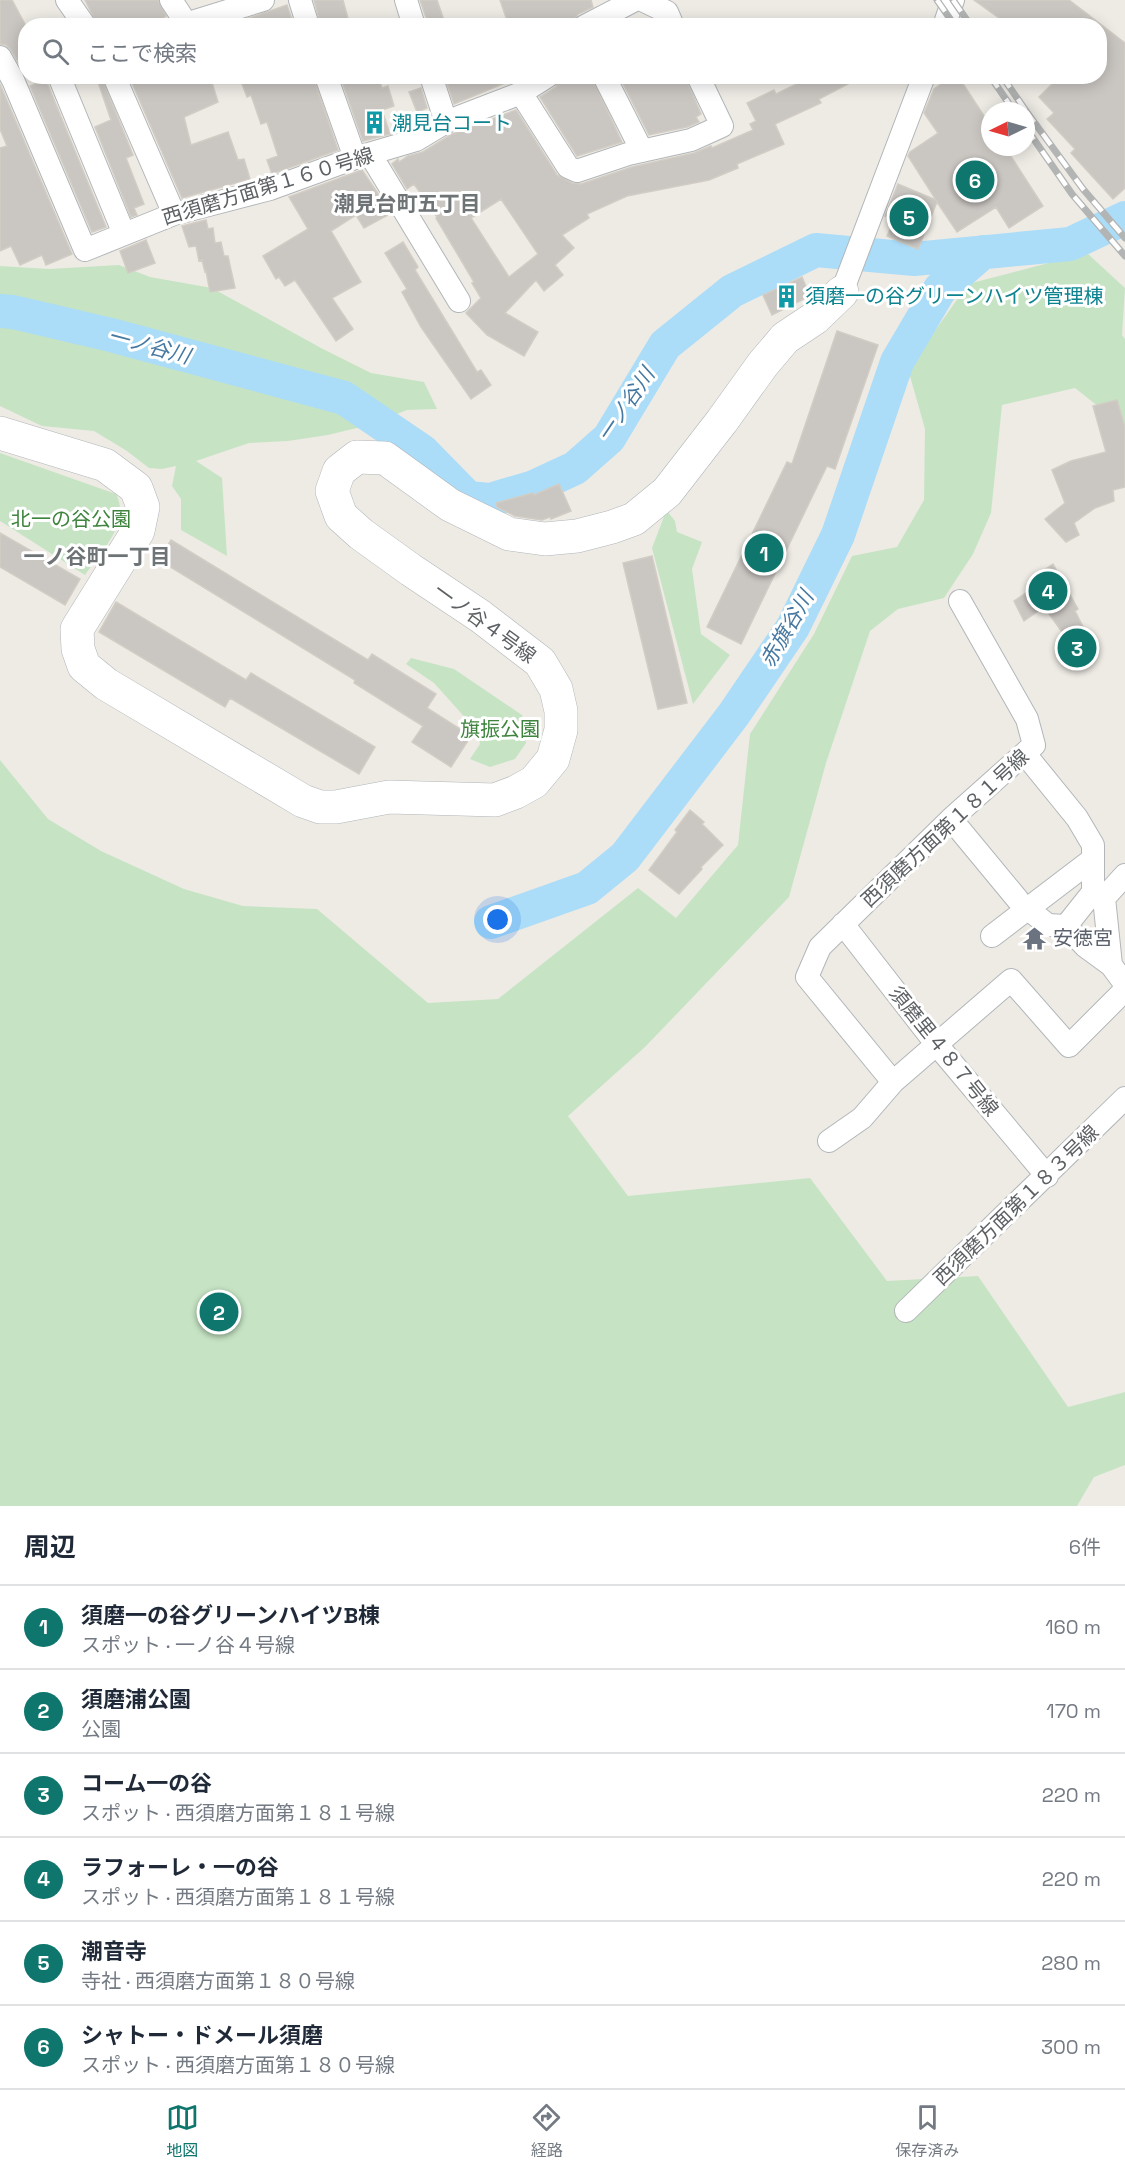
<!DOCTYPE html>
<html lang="ja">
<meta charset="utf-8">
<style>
body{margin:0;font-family:"Space Grotesk","Noto Sans JP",sans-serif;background:#f2f2f3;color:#1f2937}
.compass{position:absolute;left:981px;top:102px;width:54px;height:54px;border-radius:50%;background:#fff;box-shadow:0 3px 15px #0003;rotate:265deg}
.you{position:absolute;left:498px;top:920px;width:21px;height:21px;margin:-15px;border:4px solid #fff;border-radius:50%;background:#1a73e8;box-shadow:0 0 0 9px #1a73e833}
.badge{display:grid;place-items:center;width:39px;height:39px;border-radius:50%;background:#0f766e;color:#fff;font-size:20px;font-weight:700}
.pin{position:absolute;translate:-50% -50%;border:3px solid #fff;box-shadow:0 2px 6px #0006}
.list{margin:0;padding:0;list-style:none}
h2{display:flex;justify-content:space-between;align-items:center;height:78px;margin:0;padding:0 24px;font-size:26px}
h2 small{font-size:20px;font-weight:400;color:#747a83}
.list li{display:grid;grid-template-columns:39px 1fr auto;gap:18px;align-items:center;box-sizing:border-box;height:84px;padding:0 24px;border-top:2px solid #e0e1e3}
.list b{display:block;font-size:22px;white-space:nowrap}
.list p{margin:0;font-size:20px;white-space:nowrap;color:#747a83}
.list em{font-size:20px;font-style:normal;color:#747a83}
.icon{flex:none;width:33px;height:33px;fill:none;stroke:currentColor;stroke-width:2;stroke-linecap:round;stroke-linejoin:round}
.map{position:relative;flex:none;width:1125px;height:1506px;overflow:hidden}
.search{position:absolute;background:#fff;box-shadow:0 3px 15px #0003;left:18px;right:18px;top:18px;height:66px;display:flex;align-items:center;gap:15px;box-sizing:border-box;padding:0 21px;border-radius:24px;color:#747a83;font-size:22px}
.sheet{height:582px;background:#fff}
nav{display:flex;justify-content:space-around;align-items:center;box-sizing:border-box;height:84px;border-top:2px solid #e0e1e3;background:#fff;font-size:16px;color:#747a83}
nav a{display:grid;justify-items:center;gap:3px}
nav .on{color:#0f766e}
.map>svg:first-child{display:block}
.green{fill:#c6e4c4}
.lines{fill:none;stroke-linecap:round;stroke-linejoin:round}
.river{stroke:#abdcf8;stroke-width:34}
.building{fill:#cac6c2;stroke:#d2cdc4;stroke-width:1.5;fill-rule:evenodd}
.street-casing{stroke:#b2b6b9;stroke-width:24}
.secondary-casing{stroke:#b1b5b9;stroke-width:34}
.street{stroke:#fff;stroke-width:22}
.secondary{stroke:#fff;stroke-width:33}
.rail-casing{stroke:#b3b4b4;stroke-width:7}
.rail{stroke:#fff;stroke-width:4.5;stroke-dasharray:14;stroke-linecap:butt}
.labels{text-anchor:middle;stroke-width:6;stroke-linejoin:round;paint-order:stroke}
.culture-label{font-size:20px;fill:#0d838f;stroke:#fff;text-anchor:start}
.street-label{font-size:20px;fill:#5d6164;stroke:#fff}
.park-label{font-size:20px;fill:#3e843d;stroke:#fff}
.worship-label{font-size:20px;fill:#5b616d;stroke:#fff;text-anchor:start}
.neighbourhood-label{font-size:21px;font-weight:bold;fill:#6e7376;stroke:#fff}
.water-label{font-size:21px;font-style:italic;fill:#4679a1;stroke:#fff}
</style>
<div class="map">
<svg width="1125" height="1506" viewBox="0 0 1125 1506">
<rect width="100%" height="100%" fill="#eeebe5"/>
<!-- green -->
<path class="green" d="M1087 253 1125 288 1122 335 1125 339V437L1123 426 1075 388 1002 405 991 513 973 554 944 598 898 609 870 631 826 763 789 897 645 1047 568 1116 628 1196 810 1178 887 1281 978 1276 1068 1407 1125 1392V1465L1094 1477 1077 1506H0V760L48 819 101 851 184 889 243 906 317 909 428 1003 498 999 638 888 676 918 738 845 750 734 814 634 852 556 897 547 924 500 925 429 908 369 968 284Z
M119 265 150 277 212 288 321 348 371 373 424 382 437 409 407 410 369 425 328 435 288 441 249 443 196 461 222 478 227 556 181 530V499L172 486 176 466 162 469 149 468 127 451 94 431 42 426 0 406V266L49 269Z
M0 453 116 494C131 523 101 551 85 575L0 521Z
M668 512 675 521 677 532 702 542 692 569 701 634 730 655 693 704 652 548 665 514Z
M411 658 454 669 522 715 526 743 515 759 490 767 470 759 480 744 478 732 434 683 406 664Z"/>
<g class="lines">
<!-- river -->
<path class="river" d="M0 311 13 312 111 335 344 398 422 451 468 498 490 500 534 487 575 468 609 438 665 345 732 291 816 250 914 259 1070 244 1125 218
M491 922 587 888 625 857 734 714 793 627 838 535 897 362 940 289 983 252"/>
</g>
<!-- building -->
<path class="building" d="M0 0H12L26 26V75L11 50 6 45 0 44Z
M85 0H158L166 16 152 26H98Z
M314 0H343L350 26H321Z
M420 0H437L446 26H429Z
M500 0H591L593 7 578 14 572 23 564 26H549L547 21 532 26H509Z
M974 0H1069L1125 43V188L1113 199 1071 153 1075 149 1047 119 1054 113 1039 97 1060 76H1100V26H1010Z
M287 5 294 26H235V23Z
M96 76H101L133 155 126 158 144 204 134 208 137 215 131 217 95 127 111 120Z
M129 76H210L218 102 184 117 191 145 228 132 238 160 244 159 250 179 182 198Z
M239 76H313L338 150 272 174 267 160 278 156 267 122 261 124 251 95 247 97Z
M340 76H378L382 88 388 86 394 106 382 110 390 134 363 141Z
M463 76H522L454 104 447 83Z
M561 76H591L622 142 577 156 540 97 556 87Z
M619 76H685L701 114 696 117 699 122 687 127 649 135Z
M813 76H863L819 99 821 103 775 124 784 144 737 164 738 168 709 180 627 196 587 214 589 218 562 235 574 248 555 265 563 275 544 291 536 280 505 313 538 332 524 356 487 335 466 313 481 298 472 283 474 282 436 218 437 217 414 184 407 189 392 164 398 159 399 162 408 156 423 152 452 134 516 110 557 175 572 183 581 184 632 167 694 153 711 146 712 148 753 130 750 124 756 121 747 103 774 90 776 94ZM501 199 538 254 509 277 471 218Z
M952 76H958L990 125V147H1005L1043 206 1009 228 996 207 957 232 937 202 918 249 887 236 894 220 885 216 898 184 936 200 908 156 910 152 938 133 924 113 934 89Z
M46 80 106 227 92 232 30 86Z
M0 84 72 254 46 265 42 255 20 265 11 246 0 251V148L7 146 0 129Z
M421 88 427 108 417 112 409 92Z
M362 170 385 204 383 206 388 215 364 228 356 215 331 231 361 282 332 298 353 329 336 341 295 280 285 286 279 277 276 279 263 256 308 229 289 197Z
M206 220 208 229 213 228 215 243 221 242 224 256H228L235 288 210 292 206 271 205 272 202 260 199 261 196 246 189 247 182 226Z
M146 240 155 263 128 273 120 251Z
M403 242 418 267 415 270 477 372 481 370 491 385 471 399 421 327 402 292 407 289 385 253Z
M802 277 810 296 772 315 763 295Z
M837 331 878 345 835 469 827 466 741 644 707 627 787 462 792 464Z
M1117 400 1125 427V487L1113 490 1114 501 1095 508 1074 523 1079 535 1066 542 1045 519 1065 503 1052 470 1071 461 1106 452 1093 406Z
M559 484 571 511 551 519 550 517 542 520 515 516 497 507 496 503 533 493 534 495Z
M0 533 80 579 65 605 0 567Z
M171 540 368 660 372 654 436 694 427 708 471 736 451 767 412 742 423 726 354 683 355 680 159 560Z
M652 556 687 703 658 709 623 563Z
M1053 564 1078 609 1075 611 1097 654 1072 668 1058 641 1065 636 1044 607 1024 621 1014 601 1042 582 1037 575Z
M116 602 246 680 251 673 375 747 359 774 230 698 225 707 99 632Z
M690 810 704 822 702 824 723 845 701 867 702 869 679 894 649 870 677 832 675 830Z"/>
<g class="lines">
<defs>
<path id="street" d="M67 0 85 26
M171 0 186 23
M300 0 308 26
M406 0 414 26
M642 0 667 12 673 26
M179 26 263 0
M585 26 635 0
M944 26 953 0
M0 57 13 80 85 250 174 214 270 189 355 158 416 140 446 122 521 93 548 76
M59 76 124 234
M114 76 174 214
M326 76 355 158
M431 76 446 122
M604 76 642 151
M521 93 568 167 577 171 628 154 691 140 722 126 698 76
M370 154 459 301
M842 292 924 76
M1025 754 1077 818 1093 845V892L1104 898 1111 965 1125 984
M951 819 1018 900
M1104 898 1125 875
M1028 909 1048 925 1066 926 1085 946 1111 965
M843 924 937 1045 1047 1176
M1066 926 1093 892
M992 936 1093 859
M893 1082 807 977 820 947 951 819 1034 745 1027 719 960 601
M829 1141 862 1118 893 1082 1011 980 1069 1046 1125 990
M906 1311 1125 1098"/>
<path id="secondary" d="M0 433 105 465 136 488 143 507 138 531 77 629 78 649 84 666 106 684 303 801 320 807H336L389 797 495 800 516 792 534 782 553 759 561 730V711L556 689 540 662 480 616 411 570 361 534 341 516 332 491 339 471 357 457 385 458 450 505 509 534 545 539 577 536 612 527 634 519 667 492 722 421 763 364 785 338 815 318 842 292"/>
</defs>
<!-- street casing -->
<use href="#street" class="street-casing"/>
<!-- secondary casing -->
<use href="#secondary" class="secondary-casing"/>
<!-- street -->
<use href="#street" class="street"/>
<!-- secondary -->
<use href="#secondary" class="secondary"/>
<defs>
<path id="rail" d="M937 0 955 26
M953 0 971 26
M990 76 1014 111
M1002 76 1026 111
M1026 111 1083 189 1125 238
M1026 128 1072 194 1125 256"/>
</defs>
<!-- rail casing -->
<use href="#rail" class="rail-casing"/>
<!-- rail -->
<use href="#rail" class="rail"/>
</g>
<!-- icons -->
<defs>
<symbol id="building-bare" viewBox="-9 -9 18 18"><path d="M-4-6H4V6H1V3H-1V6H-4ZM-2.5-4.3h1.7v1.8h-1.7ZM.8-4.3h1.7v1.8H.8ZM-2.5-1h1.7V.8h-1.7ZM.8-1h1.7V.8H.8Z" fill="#0f9aa8" stroke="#fff" stroke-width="2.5" paint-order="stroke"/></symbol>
<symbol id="temple-bare" viewBox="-9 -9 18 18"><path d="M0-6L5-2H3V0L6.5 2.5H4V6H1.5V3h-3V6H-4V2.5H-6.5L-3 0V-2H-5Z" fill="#6b7280" stroke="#fff" stroke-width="2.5" paint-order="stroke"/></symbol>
</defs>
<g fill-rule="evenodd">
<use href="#building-bare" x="358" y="106" width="33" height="33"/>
<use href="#building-bare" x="770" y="280" width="33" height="33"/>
<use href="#temple-bare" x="1018" y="922" width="33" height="33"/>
</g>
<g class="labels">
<!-- culture labels -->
<g class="culture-label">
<text x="392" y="130">潮見台コート</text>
<text x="805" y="303">須磨一の谷グリーンハイツ管理棟</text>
</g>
<!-- street labels -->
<g class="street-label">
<text transform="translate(268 186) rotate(-17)" y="7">西須磨方面第１６０号線</text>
<text transform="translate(485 623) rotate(36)" y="7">一ノ谷４号線</text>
<text transform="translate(945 828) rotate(-43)" y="7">西須磨方面第１８１号線</text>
<text transform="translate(944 1051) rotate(51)" y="7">須磨里４８７号線</text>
<text transform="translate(1016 1205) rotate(-44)" y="7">西須磨方面第１８３号線</text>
</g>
<!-- park labels -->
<g class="park-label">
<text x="71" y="526">北一の谷公園</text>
<text x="500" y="736">旗振公園</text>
</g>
<!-- worship labels -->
<g class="worship-label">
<text x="1053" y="945">安徳宮</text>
</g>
<!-- neighbourhood labels -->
<g class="neighbourhood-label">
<text x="407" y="211">潮見台町五丁目</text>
<text x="97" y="564">一ノ谷町一丁目</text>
</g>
<!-- water labels -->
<g class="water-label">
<text transform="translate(149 346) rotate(15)" y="7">一ノ谷川</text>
<text transform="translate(626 405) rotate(-56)" y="7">一ノ谷川</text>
<text transform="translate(787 629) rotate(-60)" y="7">赤旗谷川</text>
</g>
</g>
</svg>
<svg class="compass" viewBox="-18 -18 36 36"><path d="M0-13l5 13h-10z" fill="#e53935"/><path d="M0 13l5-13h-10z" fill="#747a83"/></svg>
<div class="you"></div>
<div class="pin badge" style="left:764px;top:553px">1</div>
<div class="pin badge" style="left:219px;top:1312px">2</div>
<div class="pin badge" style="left:1077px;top:648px">3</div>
<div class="pin badge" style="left:1048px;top:591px">4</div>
<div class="pin badge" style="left:909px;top:217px">5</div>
<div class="pin badge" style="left:975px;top:180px">6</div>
<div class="search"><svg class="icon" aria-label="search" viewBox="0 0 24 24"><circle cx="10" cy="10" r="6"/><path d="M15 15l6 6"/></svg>ここで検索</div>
</div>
<section class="sheet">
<h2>周辺<small>6件</small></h2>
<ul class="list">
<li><span class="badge">1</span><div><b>須磨一の谷グリーンハイツB棟</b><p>スポット · 一ノ谷４号線</p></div><em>160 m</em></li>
<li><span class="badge">2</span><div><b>須磨浦公園</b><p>公園</p></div><em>170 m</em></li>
<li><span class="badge">3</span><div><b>コーム一の谷</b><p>スポット · 西須磨方面第１８１号線</p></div><em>220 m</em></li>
<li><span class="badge">4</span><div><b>ラフォーレ・一の谷</b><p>スポット · 西須磨方面第１８１号線</p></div><em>220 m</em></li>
<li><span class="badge">5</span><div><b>潮音寺</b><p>寺社 · 西須磨方面第１８０号線</p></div><em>280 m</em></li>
<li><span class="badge">6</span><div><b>シャトー・ドメール須磨</b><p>スポット · 西須磨方面第１８０号線</p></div><em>300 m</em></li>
</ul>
</section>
<nav>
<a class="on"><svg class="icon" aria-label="map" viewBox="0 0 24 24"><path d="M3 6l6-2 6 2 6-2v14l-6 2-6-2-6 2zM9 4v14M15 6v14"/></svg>地図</a>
<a><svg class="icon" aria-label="directions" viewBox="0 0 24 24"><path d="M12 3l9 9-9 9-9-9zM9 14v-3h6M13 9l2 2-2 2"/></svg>経路</a>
<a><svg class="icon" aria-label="saved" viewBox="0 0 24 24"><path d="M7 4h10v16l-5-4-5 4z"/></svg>保存済み</a>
</nav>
